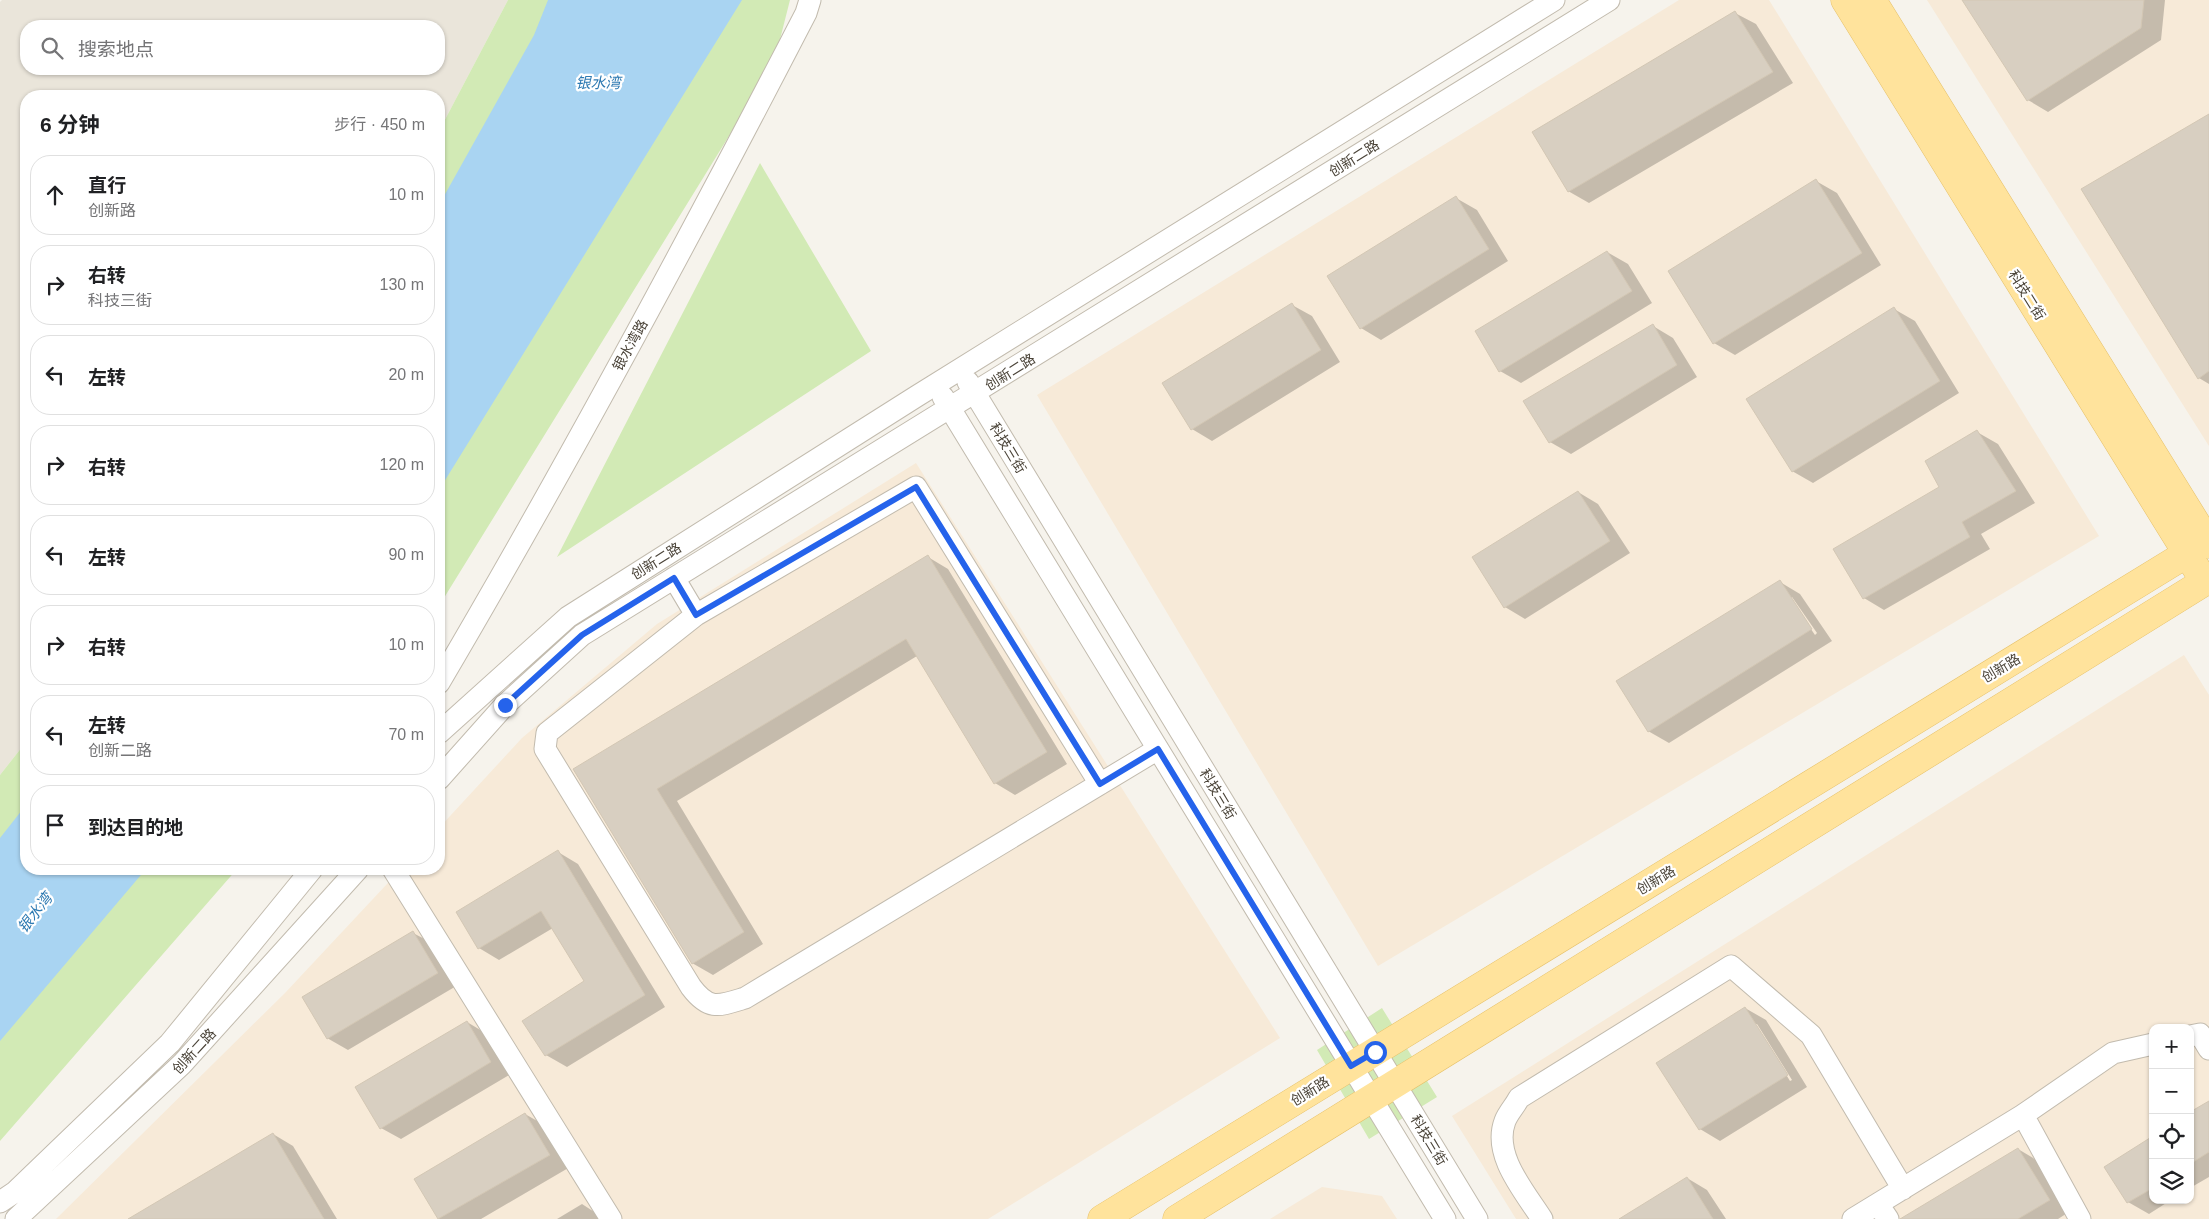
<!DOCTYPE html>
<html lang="zh">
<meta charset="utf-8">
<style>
body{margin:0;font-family:Helvetica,"Noto Sans SC",sans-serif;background:#f2f2f2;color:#202124}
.controls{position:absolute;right:15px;bottom:15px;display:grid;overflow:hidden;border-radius:10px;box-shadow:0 1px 4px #0004}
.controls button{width:45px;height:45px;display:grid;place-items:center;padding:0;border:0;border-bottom:1px solid #e0e0e0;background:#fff;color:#202124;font:25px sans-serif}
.stop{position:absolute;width:15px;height:15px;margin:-11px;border:4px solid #2563eb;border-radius:50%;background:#fff}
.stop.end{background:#2563eb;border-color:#fff;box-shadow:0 1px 5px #0008}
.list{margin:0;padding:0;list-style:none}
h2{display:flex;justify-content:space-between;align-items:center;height:65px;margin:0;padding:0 20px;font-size:21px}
h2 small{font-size:16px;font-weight:400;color:#757577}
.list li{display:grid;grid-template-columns:32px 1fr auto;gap:15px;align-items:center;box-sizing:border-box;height:80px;margin:0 10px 10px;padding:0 10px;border:1px solid #e0e0e0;border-radius:20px}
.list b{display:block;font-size:19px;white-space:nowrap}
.list p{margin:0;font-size:16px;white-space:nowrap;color:#757577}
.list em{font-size:16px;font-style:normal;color:#757577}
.icon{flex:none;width:28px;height:28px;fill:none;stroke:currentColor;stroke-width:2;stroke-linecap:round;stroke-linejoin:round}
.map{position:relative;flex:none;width:2209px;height:1219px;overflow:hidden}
.search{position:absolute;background:#fff;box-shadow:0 1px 4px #0004;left:20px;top:20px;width:425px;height:55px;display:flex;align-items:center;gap:12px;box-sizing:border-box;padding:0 18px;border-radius:20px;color:#757577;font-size:19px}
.panel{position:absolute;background:#fff;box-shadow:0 1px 4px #0004;left:20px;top:90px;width:425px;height:785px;border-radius:20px}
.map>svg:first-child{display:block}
.residential{fill:#eae5da;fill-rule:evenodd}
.commercial{fill:#f7ead8;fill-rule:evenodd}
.green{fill:#d2eab5}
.water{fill:#a9d4f2}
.shadow{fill:#0003;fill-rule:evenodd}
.building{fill:#d8cfc1;stroke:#d3c7b4}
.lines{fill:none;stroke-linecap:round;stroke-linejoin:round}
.minor-casing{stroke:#c2bbae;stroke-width:23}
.major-casing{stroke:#e6c16a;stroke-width:29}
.minor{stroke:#fff;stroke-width:21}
.major{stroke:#ffe39c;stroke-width:28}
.route{stroke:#2563eb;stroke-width:6}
.labels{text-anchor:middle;stroke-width:4.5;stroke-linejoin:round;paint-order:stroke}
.street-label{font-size:14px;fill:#4b4439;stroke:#fff}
.water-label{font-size:15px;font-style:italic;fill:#2e7ab2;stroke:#fff}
</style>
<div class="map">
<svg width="2209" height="1219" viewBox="0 0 2209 1219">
<rect width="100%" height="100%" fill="#f6f3ec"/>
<!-- residential -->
<path class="residential" d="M2 0H508L439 131V96H26V742L0 775V2ZM26 26H439V69H26Z"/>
<!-- commercial -->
<path class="commercial" d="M1679 0H1769L2099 536 1378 966 1037 395Z
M1927 0H2209V446Z
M916 463 1280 1038 988 1219H56L285 993 401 869H439V828L522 738 657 624Z
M2184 655 2209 695V1219H1516L1452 1116ZM2153 1028H2190V1200H2153Z
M1322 1187 1382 1196 1397 1219H1270Z"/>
<!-- green -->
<path class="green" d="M508 0H790L774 63 439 606V131Z
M760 163 871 351 557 557Z
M26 742V869H237L0 1141V775Z
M1382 1008 1437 1097 1369 1139 1317 1050Z"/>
<!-- water -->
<path class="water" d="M548 0H742L439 490V205L534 35Z
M26 805V869H146L0 1041V838Z"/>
<!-- shadow -->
<path class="shadow" d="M1964 0H2165L2161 40 2048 112 2028 100Z
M1735 13 1756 24 1793 83 1589 203 1568 191Z
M2209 116V384L2199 378Z
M1816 181 1837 193 1881 265 1735 355 1714 343Z
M1456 198 1477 210 1508 261 1381 340 1361 328Z
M1607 252 1628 264 1652 303 1521 383 1500 371Z
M1292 305 1312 316 1340 362 1212 441 1192 429Z
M1894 309 1915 321 1959 393 1813 483 1792 471Z
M1653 326 1673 338 1697 377 1571 454 1550 442Z
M1977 432 1998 444 2035 503 1981 534 1990 549 1884 610 1864 598Z
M1578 492 1598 504 1630 553 1525 619 1505 607Z
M928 557 948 569 1067 764 1015 795 995 783 917 656 677 801 763 944 713 975 692 963 575 770Z
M1780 582 1800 594 1832 641 1669 743 1648 731ZM1789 597H1792L1817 633 1815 635Z
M558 852 578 864 665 1007 567 1067 546 1055 586 982 553 928 499 960 479 948Z
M413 933 434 944 458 985 348 1050 327 1038Z
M1745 1008 1766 1020 1807 1087 1720 1141 1700 1129ZM1755 1024H1757L1792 1080 1790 1081Z
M467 1022 487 1034 511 1074 401 1139 381 1128Z
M2209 1102V1177L2190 1188V1114Z
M525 1114 546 1126 570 1167 481 1219H439L415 1179Z
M273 1134 293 1146 337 1219H130Z
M2153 1137V1200H2171L2149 1214 2128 1202 2106 1167Z
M2018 1149 2038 1161 2069 1212 2058 1219H1922Z
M1687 1178 1707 1190 1726 1219H1621Z
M582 1204 605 1219H557Z"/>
<!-- building -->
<path class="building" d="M1962 0H2144L2141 28 2027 101Z
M1735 11 1773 72 1568 192 1532 132Z
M2209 114V371L2198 379 2081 189Z
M1816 179 1862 253 1713 344 1668 271Z
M1456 196 1489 249 1360 329 1327 276Z
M1607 251 1632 291 1499 372 1475 331Z
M1292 303 1321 350 1191 430 1162 383Z
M1894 307 1940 381 1792 472 1746 399Z
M1653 324 1677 365 1549 443 1523 401Z
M1977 430 2016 491 1962 522 1970 537 1863 599 1833 549 1939 487 1925 461Z
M1578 491 1610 541 1504 608 1472 557Z
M928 555 1047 752 994 784 906 639 657 789 744 932 692 964 573 769Z
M1780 580 1812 629 1648 732 1616 681Z
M558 850 645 995 545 1056 522 1021 584 981 541 911 478 949 456 912Z
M413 931 438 973 327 1039 302 997Z
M1745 1007 1788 1075 1699 1130 1656 1063Z
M467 1021 491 1062 380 1129 355 1087Z
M2209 1101V1152L2190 1164V1112Z
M525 1113 550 1155 438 1219 414 1179Z
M273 1133 324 1219H128Z
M2153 1136V1188L2127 1203 2104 1167Z
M2018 1148 2050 1200 2018 1219H1900Z
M1687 1177 1713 1219H1619Z"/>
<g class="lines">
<defs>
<path id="minor" d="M968 382 1477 1219
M943 397 1445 1219
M674 578 696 615
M439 683C568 464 689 239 806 13L810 0
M439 733 568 617 917 396 1554 0
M439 779 505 705 582 635 1609 0
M1100 784 916 487 696 615 547 733 545 749 691 987C709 1011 719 1006 745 998L1158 749
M393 869 611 1219
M2190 1036 2200 1034 2209 1049
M2023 1115 2113 1053 2153 1044
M0 1202 15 1192 170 1043 312 869
M1878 1204 1888 1219
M16 1219 182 1064 358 869
M1542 1219C1525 1192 1492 1155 1505 1121 1508 1113 1515 1106 1519 1098L1731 966 1811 1035 1903 1189
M1853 1219 2023 1115 2080 1219"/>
<path id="major" d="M1845 0 2198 571
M1872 0 2209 544
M1102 1219 2209 540
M1177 1219 2209 579"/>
</defs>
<!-- minor casing -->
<use href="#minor" class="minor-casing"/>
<!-- major casing -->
<use href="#major" class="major-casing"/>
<!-- minor -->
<use href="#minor" class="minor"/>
<!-- major -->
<use href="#major" class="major"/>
</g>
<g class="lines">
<!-- route -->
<path class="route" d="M505 705 582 635 674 578 696 615 916 487 1100 784 1158 749 1351 1066 1375 1052"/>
</g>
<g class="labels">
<!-- street labels -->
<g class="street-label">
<text transform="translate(1354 158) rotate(-32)" y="5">创新二路</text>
<text transform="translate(2027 295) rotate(58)" y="5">科技二街</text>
<text transform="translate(630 345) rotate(-61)" y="5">银水湾路</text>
<text transform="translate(1010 372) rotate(-32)" y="5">创新二路</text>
<text transform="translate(1008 448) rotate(59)" y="5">科技三街</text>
<text transform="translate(656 561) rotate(-32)" y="5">创新二路</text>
<text transform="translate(2001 668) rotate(-31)" y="5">创新路</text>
<text transform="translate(1218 794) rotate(59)" y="5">科技三街</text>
<text transform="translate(1656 880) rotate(-31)" y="5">创新路</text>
<text transform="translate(194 1051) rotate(-47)" y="5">创新二路</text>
<text transform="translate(1310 1091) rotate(-32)" y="5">创新路</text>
<text transform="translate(1429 1140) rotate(59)" y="5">科技三街</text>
</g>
<!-- water labels -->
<g class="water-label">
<text x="598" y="88">银水湾</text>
<text transform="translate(35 913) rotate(-52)" y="5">银水湾</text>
</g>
</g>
</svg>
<div class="controls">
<button>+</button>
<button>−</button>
<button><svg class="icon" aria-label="locate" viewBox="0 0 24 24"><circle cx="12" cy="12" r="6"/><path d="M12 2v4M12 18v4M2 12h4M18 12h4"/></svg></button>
<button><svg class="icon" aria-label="layers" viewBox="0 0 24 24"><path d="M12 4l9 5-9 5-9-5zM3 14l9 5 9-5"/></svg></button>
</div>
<div class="stop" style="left:1375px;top:1052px"></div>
<div class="stop end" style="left:505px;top:705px"></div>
<div class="search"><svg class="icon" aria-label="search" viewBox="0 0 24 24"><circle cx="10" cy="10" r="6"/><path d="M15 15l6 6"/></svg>搜索地点</div>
<section class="panel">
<h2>6 分钟<small>步行 · 450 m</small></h2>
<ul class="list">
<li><svg class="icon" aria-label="ahead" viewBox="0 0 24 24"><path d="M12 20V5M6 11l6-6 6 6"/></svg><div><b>直行</b><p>创新路</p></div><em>10 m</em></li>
<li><svg class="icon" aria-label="right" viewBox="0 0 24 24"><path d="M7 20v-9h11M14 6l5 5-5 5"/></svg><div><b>右转</b><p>科技三街</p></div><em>130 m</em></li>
<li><svg class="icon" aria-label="left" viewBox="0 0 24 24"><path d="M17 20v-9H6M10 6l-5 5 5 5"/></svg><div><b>左转</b></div><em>20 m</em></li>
<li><svg class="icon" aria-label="right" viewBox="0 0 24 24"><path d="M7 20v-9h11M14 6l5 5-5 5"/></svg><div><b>右转</b></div><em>120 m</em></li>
<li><svg class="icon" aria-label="left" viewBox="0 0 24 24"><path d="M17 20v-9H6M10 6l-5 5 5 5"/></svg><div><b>左转</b></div><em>90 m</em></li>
<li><svg class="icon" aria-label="right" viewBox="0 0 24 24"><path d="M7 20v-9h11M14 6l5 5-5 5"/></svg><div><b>右转</b></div><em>10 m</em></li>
<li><svg class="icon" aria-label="left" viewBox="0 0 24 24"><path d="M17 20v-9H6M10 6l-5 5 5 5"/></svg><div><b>左转</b><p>创新二路</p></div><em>70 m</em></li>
<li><svg class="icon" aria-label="arrive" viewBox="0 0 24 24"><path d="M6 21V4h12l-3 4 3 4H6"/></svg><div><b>到达目的地</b></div></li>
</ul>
</section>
</div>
